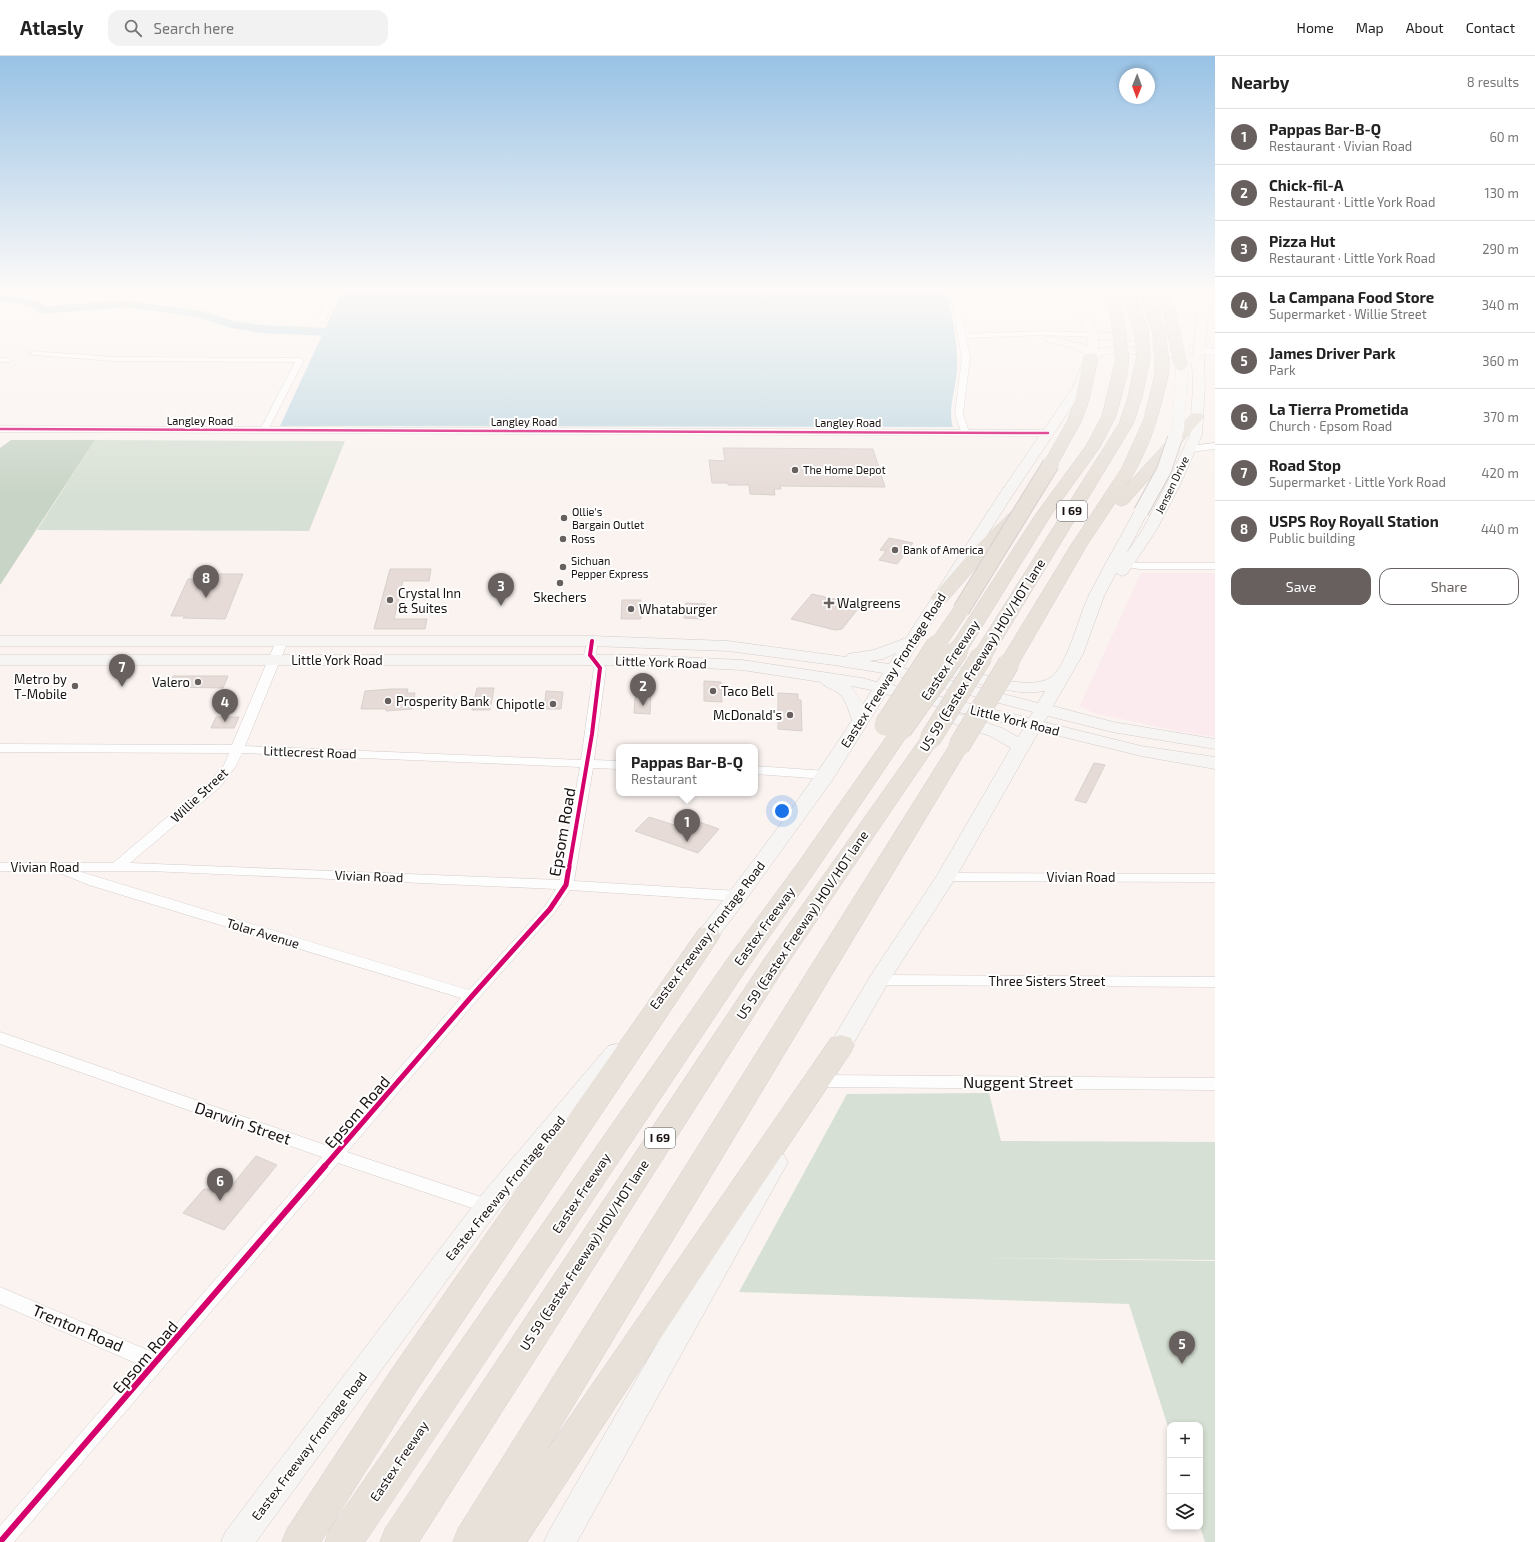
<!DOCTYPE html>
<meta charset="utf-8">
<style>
body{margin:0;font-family:"Exo 2",sans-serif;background:#f2f2f2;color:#222}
.controls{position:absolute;right:12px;bottom:12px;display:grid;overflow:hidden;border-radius:8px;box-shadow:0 2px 6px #0003}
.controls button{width:36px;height:36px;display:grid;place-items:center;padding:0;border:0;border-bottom:1px solid #e0e0e0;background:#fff;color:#222;font:20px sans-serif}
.compass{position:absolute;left:1119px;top:12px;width:36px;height:36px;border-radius:50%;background:#fff;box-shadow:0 2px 6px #0003;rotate:181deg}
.you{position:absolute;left:782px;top:755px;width:14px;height:14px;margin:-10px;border:3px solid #fff;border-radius:50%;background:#1a73e8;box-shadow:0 0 0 6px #1a73e833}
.badge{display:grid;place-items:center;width:26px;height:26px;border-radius:50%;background:#67605e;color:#fff;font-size:13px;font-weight:700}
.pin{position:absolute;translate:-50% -33px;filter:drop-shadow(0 1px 2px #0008)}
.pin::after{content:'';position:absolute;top:21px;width:14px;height:12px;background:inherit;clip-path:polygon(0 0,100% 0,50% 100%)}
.popup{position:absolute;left:616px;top:688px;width:142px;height:52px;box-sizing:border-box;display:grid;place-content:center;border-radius:8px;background:#fff;filter:drop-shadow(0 1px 3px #0005);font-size:13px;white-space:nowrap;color:#767676}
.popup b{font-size:15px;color:#222}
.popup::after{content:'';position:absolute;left:50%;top:100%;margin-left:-8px;border:8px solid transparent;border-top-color:#fff}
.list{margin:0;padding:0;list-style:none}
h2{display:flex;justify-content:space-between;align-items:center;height:52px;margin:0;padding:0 16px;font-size:17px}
h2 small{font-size:13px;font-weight:400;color:#767676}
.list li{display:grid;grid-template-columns:26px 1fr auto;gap:12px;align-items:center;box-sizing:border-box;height:56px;padding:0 16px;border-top:1px solid #e0e0e0}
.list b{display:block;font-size:15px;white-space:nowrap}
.list p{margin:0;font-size:13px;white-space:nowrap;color:#767676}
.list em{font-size:13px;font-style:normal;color:#767676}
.actions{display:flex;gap:8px;padding:12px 16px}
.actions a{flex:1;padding:9px 0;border:1px solid #67605e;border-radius:12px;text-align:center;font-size:14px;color:#67605e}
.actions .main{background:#67605e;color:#fff}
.icon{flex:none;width:22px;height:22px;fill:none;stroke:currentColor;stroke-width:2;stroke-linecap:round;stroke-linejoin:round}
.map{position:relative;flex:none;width:1215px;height:1486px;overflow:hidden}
header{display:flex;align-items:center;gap:24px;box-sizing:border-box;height:56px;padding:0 20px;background:#fff;border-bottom:1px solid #e0e0e0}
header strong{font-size:19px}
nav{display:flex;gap:22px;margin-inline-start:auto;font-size:14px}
.search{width:280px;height:36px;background:#f2f2f2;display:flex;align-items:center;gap:10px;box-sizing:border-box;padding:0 14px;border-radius:12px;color:#767676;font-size:15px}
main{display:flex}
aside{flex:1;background:#fff}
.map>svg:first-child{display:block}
.commercial{fill:#fbeaee}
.green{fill:#d7e0d4}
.forest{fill:#c8d4c6}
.water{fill:#c0d8e1}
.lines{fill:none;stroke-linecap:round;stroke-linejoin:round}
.river{fill:#c0d8e1;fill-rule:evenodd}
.building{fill:#e6dbd7;stroke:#d7d1ce}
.minor-casing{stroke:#d4cdca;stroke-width:1}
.tertiary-casing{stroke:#d4cdca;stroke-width:1}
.secondary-casing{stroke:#d4cdca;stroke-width:1}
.motorway-casing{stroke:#d4d0ce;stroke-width:1}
.minor{fill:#fefdfd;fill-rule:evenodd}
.tertiary{fill:#fefdfd;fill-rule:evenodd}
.secondary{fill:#f7f5f3;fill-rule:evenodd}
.motorway{fill:#e8e1da;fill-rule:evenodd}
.secondary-bridge-far1-casing{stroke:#d4cdca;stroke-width:12;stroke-linecap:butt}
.secondary-bridge-casing{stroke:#d4cdca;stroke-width:16;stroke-linecap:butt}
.motorway-bridge-far2-casing{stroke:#d4d0ce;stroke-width:14;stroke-linecap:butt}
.motorway-bridge-far1-casing{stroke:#d4d0ce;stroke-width:18;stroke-linecap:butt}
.motorway-bridge-casing{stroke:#d4d0ce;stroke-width:22;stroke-linecap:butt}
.secondary-bridge-far1{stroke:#f7f5f3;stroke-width:12}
.secondary-bridge{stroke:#f7f5f3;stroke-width:14}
.motorway-bridge-far2{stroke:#e8e1da;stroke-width:13}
.motorway-bridge-far1{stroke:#e8e1da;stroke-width:16}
.motorway-bridge{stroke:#e8e1da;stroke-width:21}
.cycleway-far3-casing{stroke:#fff;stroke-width:4}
.cycleway-far2-casing{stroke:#fff;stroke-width:6}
.cycleway-far1-casing{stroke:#fff;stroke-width:8}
.cycleway-casing{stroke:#fff;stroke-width:8}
.cycleway-far3{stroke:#d6006c;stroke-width:2.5}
.cycleway-far2{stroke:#d6006c;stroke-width:4}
.cycleway-far1{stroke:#d6006c;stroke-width:5}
.cycleway{stroke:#d6006c;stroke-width:6}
.poi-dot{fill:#67605e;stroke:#fff;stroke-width:1.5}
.labels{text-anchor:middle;stroke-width:4;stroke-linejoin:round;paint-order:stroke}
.far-street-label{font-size:11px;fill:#18110f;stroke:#fff}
.far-poi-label{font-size:11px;fill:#18110f;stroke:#fff;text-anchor:start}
.shield{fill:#fff;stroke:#5d5857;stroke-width:1}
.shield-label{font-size:12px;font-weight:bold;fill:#18110f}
.poi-label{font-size:13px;fill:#18110f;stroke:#fff;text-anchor:start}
.street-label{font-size:13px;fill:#18110f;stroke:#fff}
.near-street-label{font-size:16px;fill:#18110f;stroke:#fff}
</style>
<header>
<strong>Atlasly</strong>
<div class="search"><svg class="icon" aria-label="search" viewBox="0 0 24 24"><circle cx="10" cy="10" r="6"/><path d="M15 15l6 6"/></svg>Search here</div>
<nav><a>Home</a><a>Map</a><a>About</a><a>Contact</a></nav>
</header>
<main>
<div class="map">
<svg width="1215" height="1486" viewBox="0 0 1215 1486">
<rect width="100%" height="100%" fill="#faf3f0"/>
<!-- commercial -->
<path class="commercial" d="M1141 517H1215V681L1172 674 1094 657 1080 650Z"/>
<!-- green -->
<path class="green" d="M95 384 345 385 309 475 37 474Z
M989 1037 1001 1085 1215 1086V1204L976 1202 1215 1205V1486H1205L1200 1471V1369H1170V1377L1129 1248 739 1236 847 1038Z"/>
<!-- forest -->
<path class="forest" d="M11 384H95L0 529V392Z"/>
<!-- water -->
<path class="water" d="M357 232H946C951 258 958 284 957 311 957 331 947 351 953 371L280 370 342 236Z"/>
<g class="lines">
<!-- river -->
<path class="river" d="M0 239 41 246 44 250 128 245 202 255 233 265 260 269 351 273 355 274 357 277 355 280 351 281 260 277 231 272 200 262 128 251 41 258 37 256 33 251 0 245Z"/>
</g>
<!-- building -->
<path class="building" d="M723 392 873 393 885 431 780 430 781 433H774L775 439 750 438 749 429H728V427H712L709 404 725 405Z
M889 482 913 487 897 508 879 504 886 495 880 494Z
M390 513H431L429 525H403L394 563H427L425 573H374Z
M219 518H243L225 563 183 562 185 560H171L188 523H216Z
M812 538 861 549 842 573 835 574 791 563Z
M622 544H641V563H621Z
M686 547 706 548 703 563 684 562Z
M173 620H228L223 632 168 631Z
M704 625 721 626 722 646 704 645Z
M477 632H494L490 654H472Z
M391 633H408L407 637H415L412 653 386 655V653H361L365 635Z
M546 635 563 636 561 653H544Z
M651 637 650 658 634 657 635 642 642 638Z
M778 637 798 638V644H801L802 675 778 673Z
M216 661H239L234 672H211Z
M1094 707 1105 709 1086 747 1075 744Z
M682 760 719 773 698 797 635 775 649 761 674 769Z
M256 1100 277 1109 224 1174 183 1157 204 1133 228 1134Z"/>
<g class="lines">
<defs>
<path id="minor" d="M314 232H344L337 235 325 265 321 267 317 265 330 236 317 234Z
M950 232H956L965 278 1043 275 1093 277 1097 279 1093 281 1043 279 966 282 970 302 963 358 969 376 965 379 962 378 955 358 962 302Z
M31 295 114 301 300 302 304 304 268 374 264 377 260 374 295 306 114 305 34 299H31Z
M0 302H9L13 304 9 306H0Z
M1215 387V393L1190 396 1186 393 1190 390Z
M1126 505 1139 507H1215V513H1139L1122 510 1121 508 1122 506Z
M282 582 288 585 245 690 581 704 594 612 584 599 588 583H596L598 585 596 599 606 612 594 704 619 705V713L593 712 574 825 738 835 743 837 745 840 743 843 738 845 570 834 555 856 477 944 347 1096 493 1145 496 1150 493 1155 487 1157 338 1107 14 1486H0V1470L140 1309 0 1248V1231L152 1296 322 1101 0 988V976L331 1091 461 942 89 829 55 815H0V807H113L210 725 224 709 229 697 0 696V688L232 689 276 585ZM242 697 580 711 560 824 130 807 220 731 236 710ZM78 815H150L556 833 545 850 469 934Z
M755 710 826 715 830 716 832 719 830 722 826 723 755 718Z
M946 817 1215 818V826L946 825 941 824 939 821 941 818Z
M879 919 1215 921V931L879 929 874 928 871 924 874 920Z
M820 1019 1215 1022V1034L820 1031 814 1029 812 1025 814 1021Z"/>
<path id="tertiary" d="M1199 291 1215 293V299L1195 296 1194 294Z
M0 370 1048 374 1052 375 1054 377 1052 379 1048 380 0 376Z"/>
<path id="secondary" d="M1070 232H1080L1097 276 1139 279 1145 282 1139 285 1098 283V293C1117 288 1174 293 1193 299L1197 259H1190L1189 257 1207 232H1215V235L1207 247 1210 252 1208 256 1204 304 1205 329 1202 379 1180 429 1157 473 1127 518 1122 520 1116 517 1104 540 1083 598 1053 650 1113 666 1215 683V693L1112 676 1048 660 1044 666 1141 690 1215 701V713L1141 700 1039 675 956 821 888 927 841 1009 833 1012 825 1009 821 1003 871 919 936 821 1011 692 990 680 952 667 949 663 952 659 958 658 964 659 1002 672 1018 681 1024 672 886 638 833 723 745 845 705 898 697 900 689 898 686 893 689 888C746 815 802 742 852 664 848 654 846 642 837 636 831 632 824 631 821 626L742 614 639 609H0V599H639L742 604 862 622 877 626 883 617 834 609 728 595 592 590H0V580H592L728 585 846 601 848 598 874 594 906 582 998 440 1073 331 1086 299 1074 292 1045 285 1043 283 1049 280 1082 288 1087 290V279ZM1123 297 1179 302 1192 308 1193 329 1190 379 1166 429 1143 473 1126 498 1148 456 1146 453 1141 452 1136 453 1134 456C1119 484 1103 511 1089 539 1083 551 1079 566 1074 579 1069 592 1060 619 1046 624 1015 635 962 610 931 602L925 603 923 607C931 619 1004 634 1020 636 1029 637 1037 636 1045 635L1038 647 903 612 1012 440 1085 331 1097 303 1105 298ZM896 597 889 608 869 605 883 603ZM898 620 1033 656 1029 662 892 629ZM851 630 872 634 863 648Z
M616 988 624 990 628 996 624 1002 496 1157 256 1486H221L226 1475 478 1143 608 990Z
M775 1096 784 1099 788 1106 577 1486H544L549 1475 766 1099Z"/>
<path id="motorway" d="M1091 297 1096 298 1098 301 1089 344 1081 366 1056 411 1051 413 1046 411 1043 408 1067 366 1075 344 1084 301 1086 298Z
M1122 297 1127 298 1129 301 1127 319 1116 360 1100 391 1051 459 965 598 958 600 951 598 948 594 1036 458 1086 390 1102 360 1117 298Z
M1143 299 1148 300 1150 303 1142 341 1133 368 992 600 989 604 982 606 975 604 972 600 1119 368 1128 341 1136 303 1138 300Z
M1162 301 1167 302C1172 309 1167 324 1165 332 1157 368 1146 399 1126 430L1192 358 1197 357 1202 358 1204 361 1127 448 1121 450 1115 447 1087 489 1019 607 1016 611 1009 613 1002 611 999 607 1071 489 1122 412 1144 363 1154 322 1155 305 1157 302Z
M1020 451 1026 453 1028 456 1026 459 986 500 946 546 940 547 934 546 931 542 934 538 974 492 1014 453Z
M961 549 967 550 970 554 946 589 944 593 937 595 930 593 928 589 955 550Z
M901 668 908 670 911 674 814 817 744 917 365 1486H325L330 1473 726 905 798 807 894 670Z
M930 677 937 679 940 683 783 914 419 1486H380L385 1473 765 902 923 679Z
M959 684 966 686 969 690 545 1397 831 982 841 979 851 982 854 989 851 996 721 1190 527 1486H453L458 1473 949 690 952 686Z
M708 871 717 873 720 879 717 885 416 1335 321 1486H282L287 1473 392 1313 699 873Z"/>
</defs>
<!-- minor casing -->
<use href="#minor" class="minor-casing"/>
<!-- tertiary casing -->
<use href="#tertiary" class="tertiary-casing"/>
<!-- secondary casing -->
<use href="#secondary" class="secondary-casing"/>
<!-- motorway casing -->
<use href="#motorway" class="motorway-casing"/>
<!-- minor -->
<use href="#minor" class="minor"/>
<!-- tertiary -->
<use href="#tertiary" class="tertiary"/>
<!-- secondary -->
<use href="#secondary" class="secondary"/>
<!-- motorway -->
<use href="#motorway" class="motorway"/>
<defs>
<path id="secondary-bridge-far1" d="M1174 232 1183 260 1184 279 1178 373 1174 383"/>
<path id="secondary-bridge" d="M1141 456 1164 414 1175 382"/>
<path id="motorway-bridge-far2" d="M1110 232 1118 266 1122 301
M1126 232 1142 276 1143 303
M1145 232 1159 276 1162 305
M1159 232 1169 252 1181 308"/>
<path id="motorway-bridge-far1" d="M961 554 1051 408"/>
<path id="motorway-bridge" d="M885 669 937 589
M901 674 958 594
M930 683 982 600
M959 690 1009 607"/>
</defs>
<!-- secondary-bridge-far1 casing -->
<use href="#secondary-bridge-far1" class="secondary-bridge-far1-casing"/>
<!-- secondary-bridge casing -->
<use href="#secondary-bridge" class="secondary-bridge-casing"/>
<!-- motorway-bridge-far2 casing -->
<use href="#motorway-bridge-far2" class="motorway-bridge-far2-casing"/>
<!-- motorway-bridge-far1 casing -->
<use href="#motorway-bridge-far1" class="motorway-bridge-far1-casing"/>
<!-- motorway-bridge casing -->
<use href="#motorway-bridge" class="motorway-bridge-casing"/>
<!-- secondary-bridge-far1 -->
<use href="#secondary-bridge-far1" class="secondary-bridge-far1"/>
<!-- secondary-bridge -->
<use href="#secondary-bridge" class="secondary-bridge"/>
<!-- motorway-bridge-far2 -->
<use href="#motorway-bridge-far2" class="motorway-bridge-far2"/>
<!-- motorway-bridge-far1 -->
<use href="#motorway-bridge-far1" class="motorway-bridge-far1"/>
<!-- motorway-bridge -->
<use href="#motorway-bridge" class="motorway-bridge"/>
<defs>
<path id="cycleway-far3" d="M0 373 1048 377"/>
<path id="cycleway-far2" d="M569 812 592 678 600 612 590 599 592 585"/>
<path id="cycleway-far1" d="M324 1111 472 940 550 853 566 829 569 811"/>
<path id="cycleway" d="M0 1486 325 1110"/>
</defs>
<!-- cycleway-far3 casing -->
<use href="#cycleway-far3" class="cycleway-far3-casing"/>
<!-- cycleway-far2 casing -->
<use href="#cycleway-far2" class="cycleway-far2-casing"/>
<!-- cycleway-far1 casing -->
<use href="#cycleway-far1" class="cycleway-far1-casing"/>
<!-- cycleway casing -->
<use href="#cycleway" class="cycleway-casing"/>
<!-- cycleway-far3 -->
<use href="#cycleway-far3" class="cycleway-far3"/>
<!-- cycleway-far2 -->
<use href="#cycleway-far2" class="cycleway-far2"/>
<!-- cycleway-far1 -->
<use href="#cycleway-far1" class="cycleway-far1"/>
<!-- cycleway -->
<use href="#cycleway" class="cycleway"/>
</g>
<!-- sky -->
<linearGradient id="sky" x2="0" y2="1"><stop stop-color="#98c2e5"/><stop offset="0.53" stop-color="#fdfaf8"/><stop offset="1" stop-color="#fdfaf8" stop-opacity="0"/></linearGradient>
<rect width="1215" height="440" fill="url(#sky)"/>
<!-- markers -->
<g class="poi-dot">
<circle cx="795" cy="414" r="4"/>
<circle cx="564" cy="462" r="4"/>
<circle cx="563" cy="483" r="4"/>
<circle cx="895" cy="494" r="4"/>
<circle cx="563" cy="511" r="4"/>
<circle cx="560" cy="527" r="4"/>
<circle cx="390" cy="544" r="4"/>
<path d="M827 541h4v4h4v4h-4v4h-4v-4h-4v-4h4z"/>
<circle cx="631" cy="553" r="4"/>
<circle cx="198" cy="626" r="4"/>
<circle cx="75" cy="630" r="4"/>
<circle cx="713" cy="635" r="4"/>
<circle cx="388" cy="645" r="4"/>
<circle cx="553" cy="648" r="4"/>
<circle cx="790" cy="659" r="4"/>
</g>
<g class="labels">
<!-- far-street labels -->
<g class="far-street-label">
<text x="200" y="369">Langley Road</text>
<text x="524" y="370">Langley Road</text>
<text x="848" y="371">Langley Road</text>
<text transform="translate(1172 429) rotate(-64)" y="4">Jensen Drive</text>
</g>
<!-- far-poi labels -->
<g class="far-poi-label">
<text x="803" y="418">The Home Depot</text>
<text x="572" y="460">Ollie's<tspan x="572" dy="13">Bargain Outlet</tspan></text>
<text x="571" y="487">Ross</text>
<text x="903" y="498">Bank of America</text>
<text x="571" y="509">Sichuan<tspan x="571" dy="13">Pepper Express</tspan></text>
</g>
<!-- shield labels -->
<g class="shield">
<rect x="1057" y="445" width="30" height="20" rx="3"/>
<rect x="645" y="1072" width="30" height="20" rx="3"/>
</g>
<g class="shield-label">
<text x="1072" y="459">I 69</text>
<text x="660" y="1086">I 69</text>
</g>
<!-- poi labels -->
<g class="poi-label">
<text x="398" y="542">Crystal Inn<tspan x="398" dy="15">&amp; Suites</tspan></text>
<text x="560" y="546" text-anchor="middle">Skechers</text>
<text x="837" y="552">Walgreens</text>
<text x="639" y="558">Whataburger</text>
<text x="67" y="628" text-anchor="end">Metro by<tspan x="67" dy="15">T-Mobile</tspan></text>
<text x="190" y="631" text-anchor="end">Valero</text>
<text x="721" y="640">Taco Bell</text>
<text x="396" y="650">Prosperity Bank</text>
<text x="545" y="653" text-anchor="end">Chipotle</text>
<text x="782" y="664" text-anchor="end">McDonald's</text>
</g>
<!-- street labels -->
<g class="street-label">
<text transform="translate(982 599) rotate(-58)" y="5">US 59 (Eastex Freeway) HOV/HOT lane</text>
<text x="337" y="609">Little York Road</text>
<text transform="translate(950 604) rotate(-56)" y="5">Eastex Freeway</text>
<text transform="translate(661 606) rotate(2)" y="5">Little York Road</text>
<text transform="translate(893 614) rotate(-57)" y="5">Eastex Freeway Frontage Road</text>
<text transform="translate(1015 664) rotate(14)" y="5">Little York Road</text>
<text transform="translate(310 696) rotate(2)" y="5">Littlecrest Road</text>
<text transform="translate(199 739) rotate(-43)" y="5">Willie Street</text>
<text x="45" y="816">Vivian Road</text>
<text transform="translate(369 820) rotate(2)" y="5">Vivian Road</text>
<text x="1081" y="826">Vivian Road</text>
<text transform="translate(802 869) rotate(-56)" y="5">US 59 (Eastex Freeway) HOV/HOT lane</text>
<text transform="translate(764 870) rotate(-54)" y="5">Eastex Freeway</text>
<text transform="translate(263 877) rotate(17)" y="5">Tolar Avenue</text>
<text transform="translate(707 879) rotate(-53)" y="5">Eastex Freeway Frontage Road</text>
<text x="1047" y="930">Three Sisters Street</text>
<text transform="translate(505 1132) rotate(-51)" y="5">Eastex Freeway Frontage Road</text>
<text transform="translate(581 1137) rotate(-56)" y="5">Eastex Freeway</text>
<text transform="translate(584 1199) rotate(-57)" y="5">US 59 (Eastex Freeway) HOV/HOT lane</text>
<text transform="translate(309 1390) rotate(-53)" y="5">Eastex Freeway Frontage Road</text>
<text transform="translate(399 1405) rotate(-56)" y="5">Eastex Freeway</text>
</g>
<!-- near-street labels -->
<g class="near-street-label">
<text transform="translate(562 776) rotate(-80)" y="6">Epsom Road</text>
<text x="1018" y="1032">Nuggent Street</text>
<text transform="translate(357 1056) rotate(-49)" y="6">Epsom Road</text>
<text transform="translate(243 1067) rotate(19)" y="6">Darwin Street</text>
<text transform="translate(78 1272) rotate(23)" y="6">Trenton Road</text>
<text transform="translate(145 1301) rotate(-49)" y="6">Epsom Road</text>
</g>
</g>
</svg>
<div class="controls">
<button>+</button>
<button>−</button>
<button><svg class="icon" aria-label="layers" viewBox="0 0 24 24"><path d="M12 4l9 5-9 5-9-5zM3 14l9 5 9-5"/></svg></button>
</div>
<svg class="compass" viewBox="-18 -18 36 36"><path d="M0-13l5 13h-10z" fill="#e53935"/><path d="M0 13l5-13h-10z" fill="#767676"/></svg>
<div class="you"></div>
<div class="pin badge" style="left:687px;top:786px">1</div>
<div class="popup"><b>Pappas Bar-B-Q</b>Restaurant</div>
<div class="pin badge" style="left:643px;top:650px">2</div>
<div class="pin badge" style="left:501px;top:550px">3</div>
<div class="pin badge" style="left:225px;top:666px">4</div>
<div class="pin badge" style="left:1182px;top:1308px">5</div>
<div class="pin badge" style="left:220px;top:1145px">6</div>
<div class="pin badge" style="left:122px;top:631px">7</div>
<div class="pin badge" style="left:206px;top:542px">8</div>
</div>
<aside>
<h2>Nearby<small>8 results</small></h2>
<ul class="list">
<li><span class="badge">1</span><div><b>Pappas Bar-B-Q</b><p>Restaurant · Vivian Road</p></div><em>60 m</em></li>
<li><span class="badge">2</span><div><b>Chick-fil-A</b><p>Restaurant · Little York Road</p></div><em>130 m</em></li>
<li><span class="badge">3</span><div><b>Pizza Hut</b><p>Restaurant · Little York Road</p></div><em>290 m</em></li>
<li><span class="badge">4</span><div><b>La Campana Food Store</b><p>Supermarket · Willie Street</p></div><em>340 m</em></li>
<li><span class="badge">5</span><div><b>James Driver Park</b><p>Park</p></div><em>360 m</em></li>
<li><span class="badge">6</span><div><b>La Tierra Prometida</b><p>Church · Epsom Road</p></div><em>370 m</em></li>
<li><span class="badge">7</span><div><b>Road Stop</b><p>Supermarket · Little York Road</p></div><em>420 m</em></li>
<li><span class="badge">8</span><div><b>USPS Roy Royall Station</b><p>Public building</p></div><em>440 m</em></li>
</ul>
<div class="actions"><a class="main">Save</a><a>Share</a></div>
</aside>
</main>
